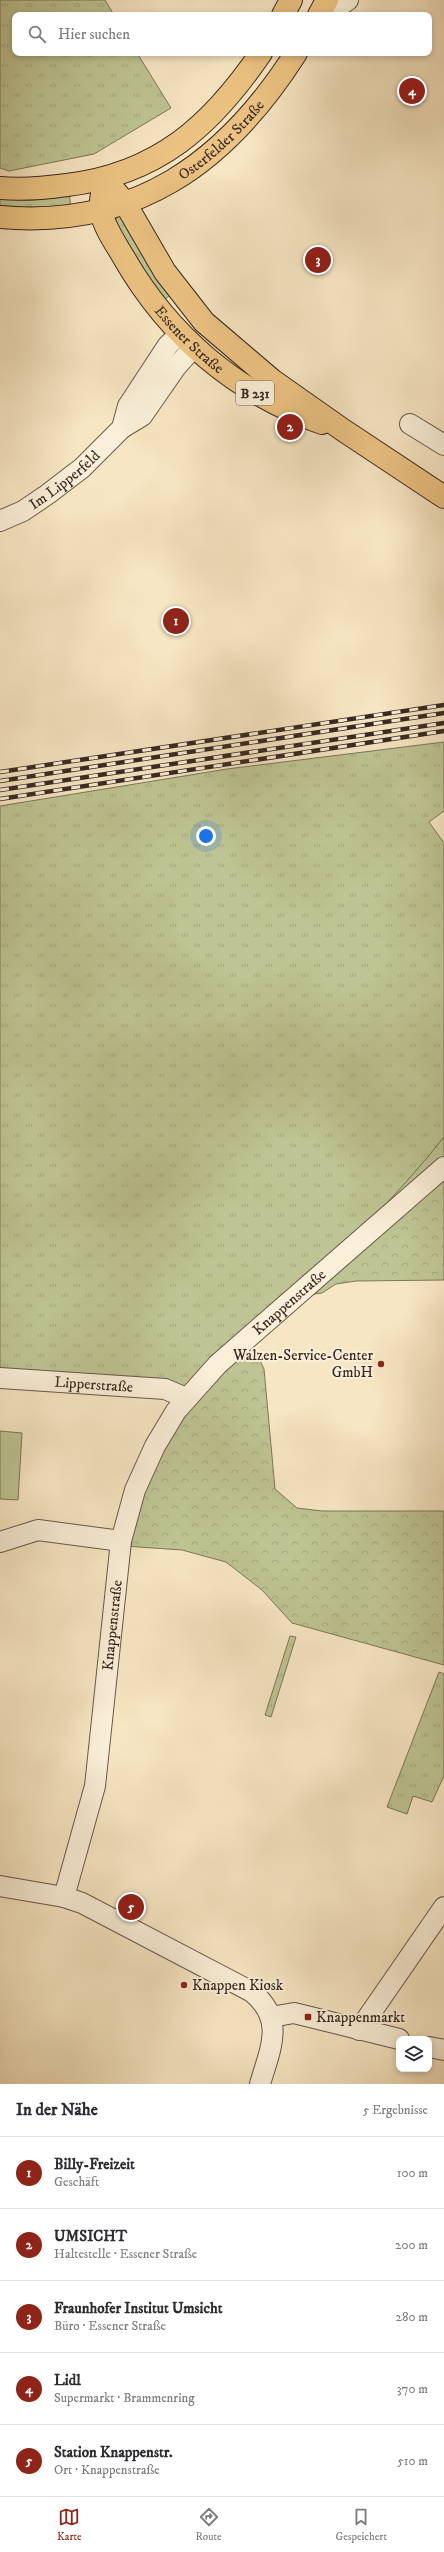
<!DOCTYPE html>
<html lang="de">
<meta charset="utf-8">
<style>
body{margin:0;font-family:"IM FELL DW Pica",serif;background:#f2f2f3;color:#2b2b33}
.controls{position:absolute;right:12px;bottom:12px;display:grid;overflow:hidden;border-radius:8px;box-shadow:0 2px 6px #0003}
.controls button{width:36px;height:36px;display:grid;place-items:center;padding:0;border:0;border-bottom:1px solid #e1e1e2;background:#fff;color:#2b2b33;font:20px sans-serif}
.you{position:absolute;left:206px;top:836px;width:14px;height:14px;margin:-10px;border:3px solid #fff;border-radius:50%;background:#1a73e8;box-shadow:0 0 0 6px #1a73e833}
.badge{display:grid;place-items:center;width:26px;height:26px;border-radius:50%;background:#8f2418;color:#fff;font-size:13px;font-weight:700}
.pin{position:absolute;translate:-50% -50%;border:2px solid #fff;box-shadow:0 1px 4px #0006}
.list{margin:0;padding:0;list-style:none}
h2{display:flex;justify-content:space-between;align-items:center;height:52px;margin:0;padding:0 16px;font-size:17px}
h2 small{font-size:13px;font-weight:400;color:#7c7c81}
.list li{display:grid;grid-template-columns:26px 1fr auto;gap:12px;align-items:center;box-sizing:border-box;height:72px;padding:0 16px;border-top:1px solid #e1e1e2}
.list b{display:block;font-size:15px;white-space:nowrap}
.list p{margin:0;font-size:13px;white-space:nowrap;color:#7c7c81}
.list em{font-size:13px;font-style:normal;color:#7c7c81}
.icon{flex:none;width:22px;height:22px;fill:none;stroke:currentColor;stroke-width:2;stroke-linecap:round;stroke-linejoin:round}
.map{position:relative;flex:none;width:444px;height:2084px;overflow:hidden}
.search{position:absolute;background:#fff;box-shadow:0 2px 6px #0003;left:12px;right:12px;top:12px;height:44px;display:flex;align-items:center;gap:10px;box-sizing:border-box;padding:0 14px;border-radius:8px;color:#7c7c81;font-size:15px}
.sheet{height:412px;background:#fff}
nav{display:flex;justify-content:space-around;align-items:center;box-sizing:border-box;height:56px;border-top:1px solid #e1e1e2;background:#fff;font-size:11px;color:#7c7c81}
nav a{display:grid;justify-items:center;gap:2px}
nav .on{color:#8f2418}
.map>svg:first-child{display:block}
.grass{fill:url(#grass-tufts);stroke:#7b765a}
.forest{fill:url(#forest-crowns);stroke:#7b765a}
.pitch{fill:#bec493;stroke:#7b765a}
.lines{fill:none;stroke-linecap:round;stroke-linejoin:round}
.minor-casing{stroke:#68584a;stroke-width:22}
.major-casing{stroke:#382821;stroke-width:24}
.minor{stroke:#faefd8;stroke-width:20}
.major{stroke:#ecc382;stroke-width:22}
.rail-casing{stroke:#382821;stroke-width:4.5}
.rail{stroke:#faefd8;stroke-width:3;stroke-dasharray:9;stroke-linecap:butt}
.poi-dot{fill:#8f2418;stroke:#faefd8;stroke-width:1.5}
.labels{text-anchor:middle;stroke-width:4;stroke-linejoin:round;paint-order:stroke}
.shield{fill:#faefd8;stroke:#726458;stroke-width:1}
.shield-label{font-size:14px;font-weight:bold;fill:#382821}
.street-label{font-size:15px;fill:#382821;stroke:#faefd8}
.poi-label{font-size:15px;fill:#382821;stroke:#faefd8;text-anchor:start}
</style>
<div class="map">
<svg width="444" height="2084" viewBox="0 0 444 2084">
<defs>
<pattern id="grass-tufts" width="24" height="20" patternUnits="userSpaceOnUse"><rect width="24" height="20" fill="#bec493"/><path d="M3 7l-1-3M5 7V3M7 7l1-3M15 17l-1-3M17 17v-4M19 17l1-3" fill="none" stroke="#a4a87e"/></pattern>
<pattern id="forest-crowns" width="20" height="18" patternUnits="userSpaceOnUse"><rect width="20" height="18" fill="#bec493"/><path d="M2 6a3 3 0 1 1 6 0M12 15a3 3 0 1 1 6 0" fill="none" stroke="#a4a87e"/></pattern>
</defs>
<rect width="100%" height="100%" fill="#f7e6c3"/>
<filter id="stains"><feTurbulence type="fractalNoise" baseFrequency=".005" numOctaves="4"/><feColorMatrix values="0 0 0 0 .2 0 0 0 0 .09 0 0 0 0 .02 0 0 0 .5 -.17"/></filter>
<radialGradient id="worn" r=".72"><stop offset=".6" stop-color="#630" stop-opacity="0"/><stop offset="1" stop-color="#630" stop-opacity=".3"/></radialGradient>
<!-- grass -->
<path class="grass" d="M0 0H105L114 15H15V53H137L171 108 94 154 9 171 0 168Z
M69 191 71 209H0V194Z
M122 216 170 295 162 302 115 222 117 217Z
M444 742V811L429 822 444 843V1137C368 1233 275 1313 186 1397L0 1377V806L227 769Z
M290 1636 296 1637 271 1717 265 1715Z
M439 1672 444 1674V1776L432 1802 413 1796 407 1814 387 1807Z"/>
<!-- forest -->
<path class="forest" d="M444 1137V1280L356 1281 336 1284 322 1293 293 1297C346 1246 398 1195 444 1137Z
M249 1338 264 1369 275 1489 297 1508 322 1511H444V1665L292 1623 262 1590 226 1562 182 1550 124 1546 154 1449Z"/>
<!-- pitch -->
<path class="pitch" d="M0 1431 22 1433 18 1500 0 1499Z"/>
<g class="lines">
<defs>
<g id="minor">
<path d="M327 15 348 0"/>
<path d="M410 424 444 445"/>
<path d="M122 428 128 406 168 345 180 334"/>
<path id="s1" d="M0 521 23 511 48 494 82 468 122 428 142 416 176 367 193 348"/>
<path id="s2" d="M0 1378 165 1389 186 1398"/>
<path d="M0 1542 38 1530 121 1541"/>
<path d="M0 1886 64 1897 82 1903 252 1992C286 2020 270 2049 260 2084"/>
<path id="s3" d="M64 1897 95 1786 121 1541 135 1490 155 1446 176 1411 218 1364 444 1167"/>
<path d="M271 2017 294 2013 399 2039"/>
<path d="M359 2030 444 1907"/>
<path d="M429 2047 444 2050"/>
</g>
<g id="major">
<path d="M283 15 291 0"/>
<path d="M319 15 327 0"/>
<path d="M105 179 125 203 165 272 204 322 272 380 343 430 444 497"/>
<path id="s4" d="M105 179C103 189 99 203 101 212 105 229 116 244 124 258 169 336 237 394 322 423"/>
<path d="M0 188C22 190 45 188 67 185 158 174 211 126 261 53"/>
<path id="s5" d="M0 217C135 229 226 163 296 53"/>
</g>
</defs>
<!-- minor casing -->
<use href="#minor" class="minor-casing"/>
<!-- major casing -->
<use href="#major" class="major-casing"/>
<!-- minor -->
<use href="#minor" class="minor"/>
<!-- major -->
<use href="#major" class="major"/>
<defs>
<path id="rail" d="M0 772 444 705
M0 781 444 713
M0 790 444 723
M0 799 444 731"/>
</defs>
<!-- rail casing -->
<use href="#rail" class="rail-casing"/>
<!-- rail -->
<use href="#rail" class="rail"/>
</g>
<!-- markers -->
<g class="poi-dot">
<circle cx="381" cy="1364" r="4"/>
<circle cx="184" cy="1985" r="4"/>
<rect x="304" y="2013" width="8" height="8" rx="2"/>
</g>
<g class="labels">
<!-- shield labels -->
<rect class="shield" x="236" y="381" width="38" height="24" rx="3"/>
<g class="shield-label">
<text x="255" y="398">B 231</text>
</g>
<!-- street labels -->
<g class="street-label">
<text dy="5" stroke="none"><textPath href="#s5" startOffset="243">Osterfelder Straße</textPath></text>
<text dy="5" stroke="none"><textPath href="#s4" startOffset="190">Essener Straße</textPath></text>
<text dy="5" stroke="none"><textPath href="#s1" startOffset="77">Im Lipperfeld</textPath></text>
<text dy="5" stroke="none"><textPath href="#s3" startOffset="661">Knappenstraße</textPath></text>
<text dy="5" stroke="none"><textPath href="#s2" startOffset="94">Lipperstraße</textPath></text>
<text dy="5" stroke="none"><textPath href="#s3" startOffset="277">Knappenstraße</textPath></text>
</g>
<!-- poi labels -->
<g class="poi-label">
<text x="373" y="1360" text-anchor="end">Walzen-Service-Center<tspan x="373" dy="17">GmbH</tspan></text>
<text x="192" y="1990">Knappen Kiosk</text>
<text x="316" y="2022">Knappenmarkt</text>
</g>
</g>
<rect width="100%" height="100%" filter="url(#stains)"/>
<rect width="100%" height="100%" fill="url(#worn)"/>
</svg>
<div class="controls">
<button><svg class="icon" aria-label="layers" viewBox="0 0 24 24"><path d="M12 4l9 5-9 5-9-5zM3 14l9 5 9-5"/></svg></button>
</div>
<div class="you"></div>
<div class="pin badge" style="left:176px;top:621px">1</div>
<div class="pin badge" style="left:290px;top:427px">2</div>
<div class="pin badge" style="left:318px;top:260px">3</div>
<div class="pin badge" style="left:412px;top:91px">4</div>
<div class="pin badge" style="left:131px;top:1907px">5</div>
<div class="search"><svg class="icon" aria-label="search" viewBox="0 0 24 24"><circle cx="10" cy="10" r="6"/><path d="M15 15l6 6"/></svg>Hier suchen</div>
</div>
<section class="sheet">
<h2>In der Nähe<small>5 Ergebnisse</small></h2>
<ul class="list">
<li><span class="badge">1</span><div><b>Billy-Freizeit</b><p>Geschäft</p></div><em>100 m</em></li>
<li><span class="badge">2</span><div><b>UMSICHT</b><p>Haltestelle · Essener Straße</p></div><em>200 m</em></li>
<li><span class="badge">3</span><div><b>Fraunhofer Institut Umsicht</b><p>Büro · Essener Straße</p></div><em>280 m</em></li>
<li><span class="badge">4</span><div><b>Lidl</b><p>Supermarkt · Brammenring</p></div><em>370 m</em></li>
<li><span class="badge">5</span><div><b>Station Knappenstr.</b><p>Ort · Knappenstraße</p></div><em>510 m</em></li>
</ul>
</section>
<nav>
<a class="on"><svg class="icon" aria-label="map" viewBox="0 0 24 24"><path d="M3 6l6-2 6 2 6-2v14l-6 2-6-2-6 2zM9 4v14M15 6v14"/></svg>Karte</a>
<a><svg class="icon" aria-label="directions" viewBox="0 0 24 24"><path d="M12 3l9 9-9 9-9-9zM9 14v-3h6M13 9l2 2-2 2"/></svg>Route</a>
<a><svg class="icon" aria-label="saved" viewBox="0 0 24 24"><path d="M7 4h10v16l-5-4-5 4z"/></svg>Gespeichert</a>
</nav>
